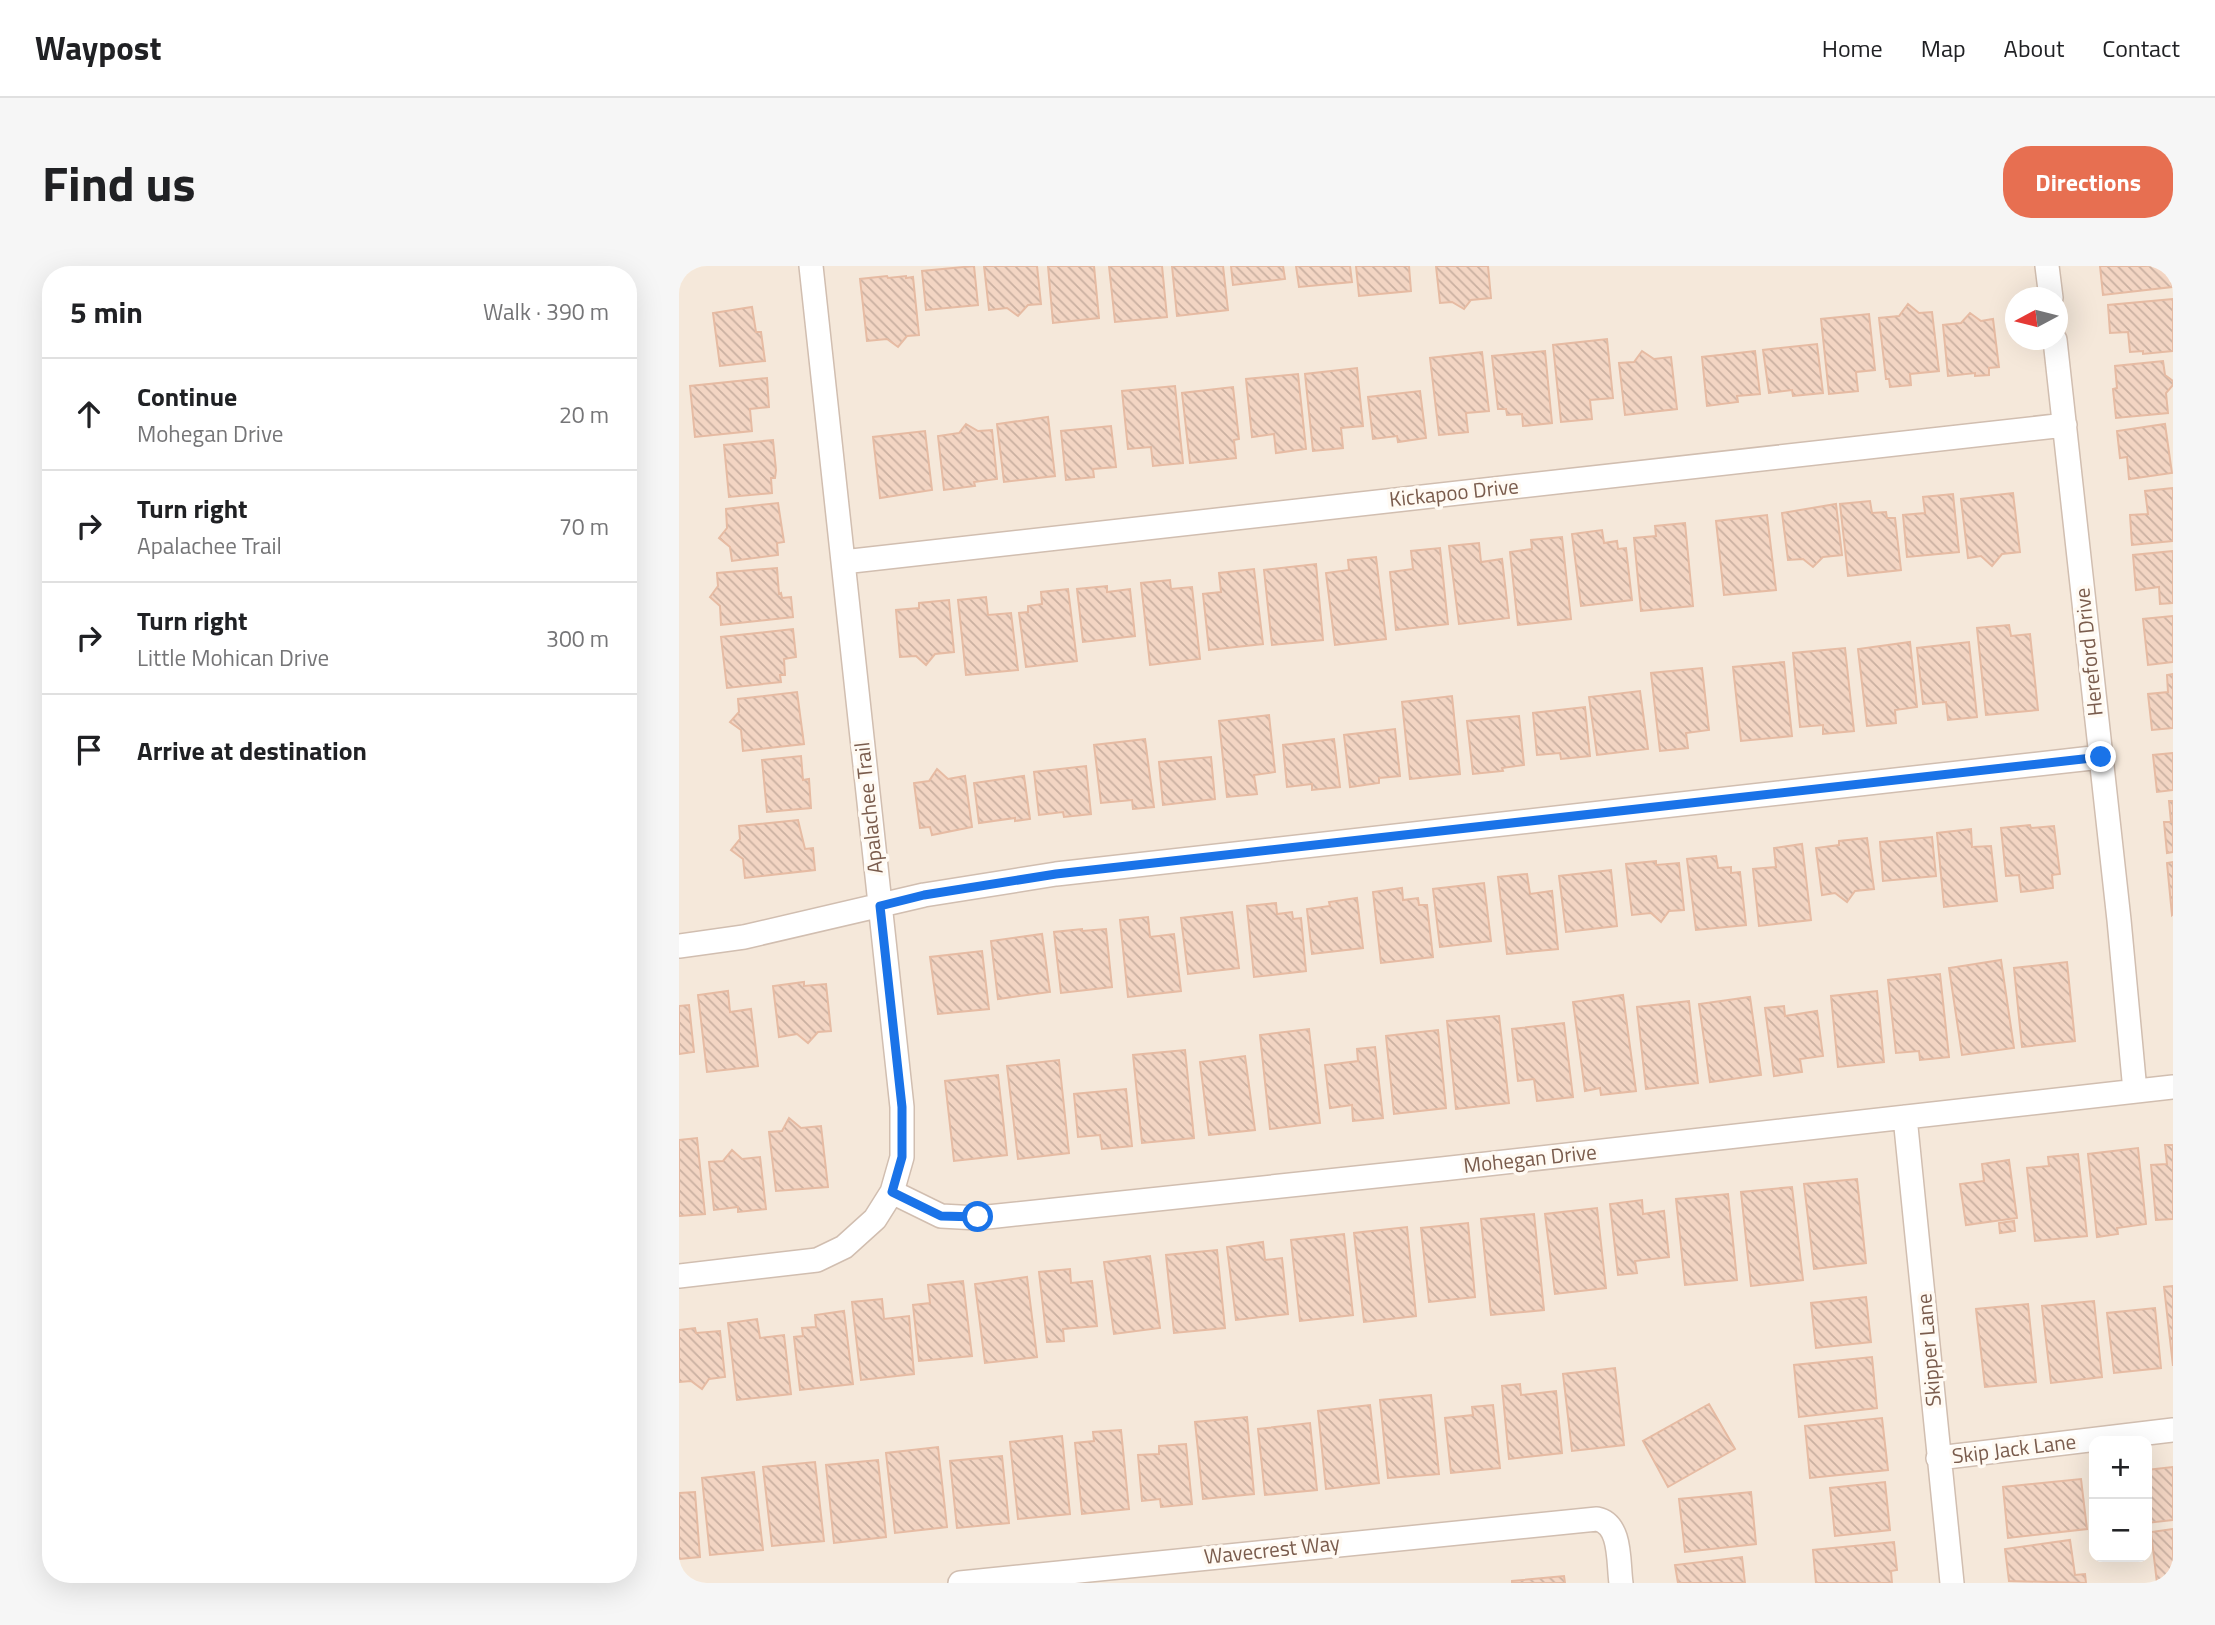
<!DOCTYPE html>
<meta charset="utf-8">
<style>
body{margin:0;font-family:"Titillium Web",sans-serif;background:#f6f6f6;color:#202124}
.controls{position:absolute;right:21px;bottom:21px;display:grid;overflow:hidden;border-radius:14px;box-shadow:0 7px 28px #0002}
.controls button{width:63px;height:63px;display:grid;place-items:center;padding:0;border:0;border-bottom:2px solid #e0e0e0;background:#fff;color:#202124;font:35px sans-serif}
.compass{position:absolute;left:1326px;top:21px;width:63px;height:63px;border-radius:50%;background:#fff;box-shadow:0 7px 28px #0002;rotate:263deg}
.stop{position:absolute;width:21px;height:21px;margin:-16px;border:5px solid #1a73e8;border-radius:50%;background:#fff}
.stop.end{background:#1a73e8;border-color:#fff;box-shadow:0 2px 7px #0008}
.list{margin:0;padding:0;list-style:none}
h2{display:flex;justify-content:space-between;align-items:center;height:91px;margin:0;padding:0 28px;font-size:30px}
h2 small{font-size:23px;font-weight:400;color:#757577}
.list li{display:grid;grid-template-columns:46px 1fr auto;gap:21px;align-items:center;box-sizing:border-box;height:112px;padding:0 28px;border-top:2px solid #e0e0e0}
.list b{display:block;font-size:26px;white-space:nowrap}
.list p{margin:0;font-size:23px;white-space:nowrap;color:#757577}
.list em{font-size:23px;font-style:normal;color:#757577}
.icon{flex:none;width:38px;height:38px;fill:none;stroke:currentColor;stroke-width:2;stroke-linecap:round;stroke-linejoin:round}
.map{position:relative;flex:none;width:1494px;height:1317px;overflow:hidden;border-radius:28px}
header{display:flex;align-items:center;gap:42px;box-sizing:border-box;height:98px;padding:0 35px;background:#fff;border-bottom:2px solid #e0e0e0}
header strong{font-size:33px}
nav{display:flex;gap:38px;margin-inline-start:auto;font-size:24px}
.intro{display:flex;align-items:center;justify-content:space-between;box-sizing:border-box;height:168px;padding:0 42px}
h1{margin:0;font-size:49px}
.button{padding:18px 32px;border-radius:28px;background:#e76f51;color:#fff;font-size:24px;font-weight:700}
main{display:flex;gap:42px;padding:0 42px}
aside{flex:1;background:#fff;border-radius:28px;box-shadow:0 7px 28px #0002}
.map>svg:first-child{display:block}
.residential{fill:#f5e8da;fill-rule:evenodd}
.building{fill:url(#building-back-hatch);stroke:#e6bba3;stroke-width:2}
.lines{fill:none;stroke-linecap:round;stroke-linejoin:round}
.street-casing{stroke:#d1beb0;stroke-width:26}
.street{stroke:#fff;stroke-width:23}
.route{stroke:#1a73e8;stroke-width:9}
.labels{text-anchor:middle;stroke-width:7;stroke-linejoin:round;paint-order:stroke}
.street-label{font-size:21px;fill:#7a5c4d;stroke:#fffaf3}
</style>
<header>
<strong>Waypost</strong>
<nav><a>Home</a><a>Map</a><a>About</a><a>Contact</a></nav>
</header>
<div class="intro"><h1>Find us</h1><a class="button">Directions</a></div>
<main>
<aside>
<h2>5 min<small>Walk · 390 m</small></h2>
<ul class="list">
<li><svg class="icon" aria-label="ahead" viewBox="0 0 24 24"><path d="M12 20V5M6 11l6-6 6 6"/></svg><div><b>Continue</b><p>Mohegan Drive</p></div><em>20 m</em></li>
<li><svg class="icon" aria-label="right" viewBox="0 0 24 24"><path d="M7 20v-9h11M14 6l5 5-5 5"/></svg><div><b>Turn right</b><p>Apalachee Trail</p></div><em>70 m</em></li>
<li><svg class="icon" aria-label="right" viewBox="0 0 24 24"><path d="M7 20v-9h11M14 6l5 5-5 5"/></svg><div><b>Turn right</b><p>Little Mohican Drive</p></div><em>300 m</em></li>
<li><svg class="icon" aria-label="arrive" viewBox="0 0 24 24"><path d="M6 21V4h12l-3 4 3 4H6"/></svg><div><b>Arrive at destination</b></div></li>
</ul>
</aside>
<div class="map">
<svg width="1494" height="1317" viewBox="0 0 1494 1317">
<defs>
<pattern id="building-back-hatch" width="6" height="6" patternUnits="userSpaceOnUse" patternTransform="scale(1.75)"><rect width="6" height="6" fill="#f3d5c3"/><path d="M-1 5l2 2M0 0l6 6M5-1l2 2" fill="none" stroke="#cab0a1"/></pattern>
</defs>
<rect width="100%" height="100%" fill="#fdf6ec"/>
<!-- residential -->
<path class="residential" d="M0 0H1494V1317H0ZM1336 32H1378V74H1336ZM1415 1175H1468V1291H1415Z"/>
<!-- building -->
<path class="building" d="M295 0 299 39 247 44 243 5Z
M305 0H358L362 38 349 39 339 50 328 42 310 44Z
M369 0H415L420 52 374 57Z
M430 0H483L488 51 436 56Z
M493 0H544L549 44 498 50Z
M552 0H604L606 13 554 19Z
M617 0H671L673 16 620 21Z
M677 0H730L732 25 680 30Z
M757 0H809L812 32 792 34 785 43 773 36 761 37Z
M1421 0H1491L1493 21 1424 29Z
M208 10 209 12 227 10V12L234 11 240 69 228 70 219 81 208 73 188 75 181 13Z
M1494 33V85L1464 88V85L1451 86 1449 66 1431 67 1429 39Z
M1229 38 1240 47 1253 46 1260 105 1231 108 1232 119 1211 121 1210 113H1207L1200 52 1220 50Z
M73 41 77 66H82L86 95 41 100 34 47Z
M1291 47 1302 55 1314 53 1320 101 1310 102V109L1296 110V107L1269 110 1264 59 1282 57Z
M1190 48 1196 104 1177 106 1179 125 1150 128 1142 53Z
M928 73 934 132 911 134 913 153 882 156 874 79Z
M1138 78 1144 127 1114 130 1113 124 1090 127 1084 84Z
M866 85 873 157 844 160 843 148 828 149 827 143H819L813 90Z
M963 85 975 93 992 91 998 143 946 149 940 97 955 96Z
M1076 85 1081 128 1058 130 1059 136 1028 140 1023 91Z
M803 86 810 145 787 147 789 166 760 169 751 92Z
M1484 95 1486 109 1494 115V119L1487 127 1489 147 1437 152 1434 123 1438 122 1436 100Z
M678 102 684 160 662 162 664 182 634 185 626 108Z
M619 108 627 183 597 187 595 168 573 171 567 113Z
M88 112 90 141 71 143 73 165 16 171 11 120Z
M496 120 504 197 474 200 472 181 449 183 443 125Z
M554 121 560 173 555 174 557 192 511 197 503 127Z
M741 125 747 172 719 176 718 170 694 173 689 131Z
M369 151 376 210 325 216 318 158Z
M287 158 299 165 313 164 318 213 295 216 296 220 265 224 259 170 280 167Z
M1486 158 1493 207 1450 213 1448 191 1441 192 1438 165Z
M432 160 437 201 414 203 415 211 387 214 382 165Z
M246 165 253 224 201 232 194 171Z
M94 174 97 204 96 212H92L93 227 50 231 45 179Z
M1494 222V275L1453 279 1451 249 1469 248 1466 225Z
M1334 227 1341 286 1323 288 1313 300 1302 290 1289 292 1282 233Z
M1274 228 1280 286 1228 291 1224 249 1246 247 1244 231Z
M1191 235 1193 247 1207 246 1208 252H1216L1222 304 1169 310 1161 238Z
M99 237 105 276 98 277 99 289 53 295 51 281 40 272 48 262 47 243Z
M1157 238 1163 289 1144 291 1134 301 1124 293 1109 294 1103 247Z
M1088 249 1097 324 1045 329 1037 255Z
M1006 257 1014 340 962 345 955 272 977 270 976 260Z
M923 264 925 277 938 275 939 283 947 282 953 334 902 340 893 268Z
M883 271 892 353 839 359 831 286 853 283 852 274Z
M800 277 802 296 823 293 830 352 780 358 770 280Z
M761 282 769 358 717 364 711 306 734 303 732 285Z
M1494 285V337L1481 338 1480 321 1457 324 1454 289Z
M697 291 707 373 656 379 647 307 670 304 669 294Z
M637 298 644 374 593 379 585 304Z
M98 302 100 328 102 327 103 332 112 331 114 351 42 359 41 340 31 331 39 320 38 307Z
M575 303 584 378 530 384 524 328 542 326 540 307Z
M491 314 492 323 513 321 521 393 471 399 462 317Z
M428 320V326L451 323 456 370 404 376 398 323Z
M389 323 398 395 347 401 340 347 349 346V340L363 338 362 326Z
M307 331 309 349 332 347 339 404 287 409 279 334Z
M270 334 275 386 256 388 247 399 237 390 221 391 217 344 240 342V337Z
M1494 350V396L1469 399 1464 353Z
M1330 359 1332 370 1351 368 1359 444 1307 449 1298 362Z
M114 363 117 391 105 393 106 409H101L102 416 48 422 42 371Z
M1231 376 1238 441 1216 444 1217 457 1188 460 1179 383Z
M1290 376 1298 451 1269 454 1267 436 1244 438 1238 382Z
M1166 382 1175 465 1144 468V459L1121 461 1114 387Z
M1105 396 1113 470 1062 475 1054 401Z
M1023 402 1030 464 1007 467 1009 482 981 485 972 407Z
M1494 408V462L1473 464 1469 428 1489 426 1488 409Z
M961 425 969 483 918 489 910 431Z
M118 426 125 478 64 485 62 464 51 456 60 446 59 433Z
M773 430 781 508 731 513 723 436Z
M906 441 911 490 882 493 881 487 858 489 854 447Z
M590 449 596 506 575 509 578 528 548 531 540 455Z
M840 450 845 499 823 502 824 505 794 508 788 455Z
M716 463 721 510 700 512V517L671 521 665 469Z
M466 473 475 541 454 543 453 534 422 537 415 479Z
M655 473 661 521 633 524V518L608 521 604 479Z
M1494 487V524L1478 526 1474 489Z
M122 490 124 514 130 513 132 542 88 546 83 494Z
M532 491 536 533 484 539 480 496Z
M407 500 412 548 385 551 384 546 360 549 355 506Z
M258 503 269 513 286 510 293 561 253 569 251 561 241 562 235 517 250 515Z
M345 510 351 553 336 555V552L300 557 295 517Z
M1490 535H1494V586L1488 587 1485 556H1492Z
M119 554 126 583 134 582 136 604 66 612 64 593 52 584 61 573 60 560Z
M1351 559 1352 562 1375 560 1381 608 1373 609 1374 622 1342 626 1340 609 1327 610 1322 562Z
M1292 563 1293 581 1312 580 1318 635 1265 641 1258 567Z
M1253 571 1257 610 1204 615 1201 576Z
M1188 572 1195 623 1176 625 1168 636 1156 627 1143 629 1137 582 1160 579V575Z
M1123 578 1132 654 1080 660 1074 603 1097 601 1095 582Z
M1037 590 1039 602 1052 601V607L1061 606 1067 659 1017 664 1008 593Z
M977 595V599L1000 597 1005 644 990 645 982 656 972 647 953 649 947 598Z
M1494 596V648L1493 649 1488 597Z
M932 604 938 660 887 666 880 610Z
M848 608 851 628 873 625 879 683 828 688 819 611Z
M805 617 812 675 761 681 754 623Z
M723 622 724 634 739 632 740 639H748L754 691 702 697 694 626Z
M678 632 684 682 633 688 628 643 651 640 650 636Z
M597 637 598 648 613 646 614 653 622 652 627 705 575 711 568 640Z
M553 646 560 702 509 708 502 652Z
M469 651 471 671 495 668 502 725 449 731 441 654Z
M403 663V665L427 663 433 721 382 727 375 666Z
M363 668 371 726 319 733 312 675Z
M303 685 310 743 259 748 251 691Z
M1322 694 1335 782 1283 789 1270 702Z
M1388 696 1396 775 1343 781 1335 702Z
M1261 708 1270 791 1241 794 1240 785 1217 787 1209 714Z
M125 716V720L147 718 152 765 139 766 129 777 118 768 100 771 94 720Z
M49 725 51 746 72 743 79 800 28 806 19 729Z
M1198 725 1205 796 1159 801 1152 730Z
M944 729 957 825 922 829 921 822 906 825 894 736Z
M1071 731 1082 809 1031 816 1020 738Z
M1010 735 1019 817 967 823 958 741Z
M10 739 15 786 0 788V740Z
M1105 740 1106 750 1138 745 1144 790 1121 793 1123 806 1095 810 1086 742Z
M820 750 830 837 777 843 768 755Z
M885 757 894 831 858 835 855 813 839 815 833 763Z
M630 763 641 857 591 863 581 769Z
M759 764 767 842 715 848 707 770Z
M696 781 704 852 674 855 673 839 651 842 646 799 679 795 678 783Z
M506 784 515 872 463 877 454 789Z
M566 790 576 864 530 869 521 796Z
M380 794 390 887 339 893 328 800Z
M319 809 328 889 275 895 266 815Z
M447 823 453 880 423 883 421 869 399 871 395 828Z
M110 852 122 862 142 860 149 921 97 925 90 866 103 865Z
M18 872 26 948 0 950V874Z
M1486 879H1494V953L1477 954 1472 899 1488 898Z
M1459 882 1467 958 1438 962 1439 968 1418 971 1409 888Z
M53 884 63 893 81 891 87 943 59 946V941L35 944 30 896 44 895Z
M1399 888 1408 970 1356 975 1348 902 1370 900 1369 891Z
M1330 894 1338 952 1287 959 1281 918 1305 915 1303 898Z
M1178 913 1187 997 1135 1003 1125 918Z
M1113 921 1124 1014 1072 1020 1062 926Z
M1049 928 1058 1014 1006 1019 997 933Z
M963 934 964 948 985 945 990 991 956 995 958 1007 939 1009 931 938Z
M918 942 927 1022 876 1028 866 948Z
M855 948 865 1044 812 1049 802 953Z
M1335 955 1336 965 1321 967 1320 957Z
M789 957 796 1031 750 1036 742 962Z
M728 961 737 1050 685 1056 675 967Z
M665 968 674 1049 621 1055 612 974Z
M584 976 586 994 603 992 609 1048 557 1054 548 981Z
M538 984 546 1062 495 1067 487 989Z
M471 990 481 1062 435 1068 425 996Z
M391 1003 392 1017 413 1015 418 1060 384 1063 385 1075 368 1076 360 1006Z
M348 1011 358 1091 306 1097 296 1018Z
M284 1015 293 1090 240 1095 234 1039 251 1037 249 1019Z
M1494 1020V1100L1485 1021Z
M1187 1031 1192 1076 1137 1082 1132 1037Z
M203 1033 205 1053 230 1050 235 1108 182 1114 173 1036Z
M1415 1035 1423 1111 1372 1117 1363 1040Z
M1349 1038 1357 1116 1306 1121 1297 1043Z
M1476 1042 1482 1102 1435 1107 1428 1047Z
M165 1045 174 1118 121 1124 115 1071 124 1070 123 1062 137 1061 136 1049Z
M78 1053 81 1072 105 1069 112 1128 58 1134 49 1057Z
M16 1062 17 1067 41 1065 46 1111 30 1113 23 1123 12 1115 0 1116V1064Z
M1193 1091 1198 1142 1120 1151 1115 1099Z
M936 1102 945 1179 893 1185 884 1108Z
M841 1118 842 1129 877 1125 883 1187 830 1193 823 1120Z
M752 1129 760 1208 709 1212 701 1134Z
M1030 1138 1056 1183 989 1221 964 1175Z
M691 1139 700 1217 647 1223 639 1145Z
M814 1139 821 1202 772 1207 766 1152 794 1149 793 1141Z
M568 1151 575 1228 524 1233 516 1156Z
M1203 1152 1209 1204 1131 1212 1126 1160Z
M631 1157 638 1224 586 1229 579 1163Z
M442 1164 450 1243 403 1248 396 1177 415 1175 414 1166Z
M383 1170 391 1248 339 1253 331 1176Z
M507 1178 513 1238 482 1241 481 1233 463 1235 459 1189 480 1188V1180Z
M259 1181 268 1261 216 1267 207 1187Z
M323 1190 330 1257 278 1262 271 1195Z
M199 1194 207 1271 155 1277 147 1199Z
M136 1196 145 1275 93 1280 84 1201Z
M1494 1201V1254L1468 1257V1204Z
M75 1206 84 1284 31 1289 23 1212Z
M1402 1213 1408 1263 1329 1272 1324 1221Z
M1206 1216 1211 1264 1156 1270 1151 1222Z
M16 1226 21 1291 0 1293V1227Z
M1072 1226 1077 1278 1006 1286 1000 1233Z
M1494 1263V1317H1478L1472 1266Z
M1391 1274 1396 1309 1406 1308 1407 1317 1330 1315 1326 1283Z
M1215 1276 1218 1304 1212 1305 1213 1317H1137L1134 1284Z
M1063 1291 1066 1317H999L996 1299Z
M885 1310 886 1317H833V1315Z"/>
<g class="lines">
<defs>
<path id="street" d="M1368 0 1372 32
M1376 74 1440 654 1456 825
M164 296 1386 159
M0 680 65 671 245 629 377 608 1422 491
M1226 851 1273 1317
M213 926 262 950 299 952 763 903 1494 821
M0 1010 138 994 165 981 196 953 213 926 223 891V841L132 0
M1259 1192 1494 1164
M281 1317 918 1253C943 1258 939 1297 942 1317"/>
</defs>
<!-- street casing -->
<use href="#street" class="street-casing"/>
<!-- street -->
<use href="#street" class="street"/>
</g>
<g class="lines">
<!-- route -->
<path class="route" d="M299 951 262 950 213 926 223 891V841L201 640 245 629 377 608 1422 491"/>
</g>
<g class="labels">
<!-- street labels -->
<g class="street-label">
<text transform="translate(775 227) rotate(-6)" y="7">Kickapoo Drive</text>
<text transform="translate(1410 386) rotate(-96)" y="7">Hereford Drive</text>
<text transform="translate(190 542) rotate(-96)" y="7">Apalachee Trail</text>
<text transform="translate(851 893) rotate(-6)" y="7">Mohegan Drive</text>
<text transform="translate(1250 1084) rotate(-95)" y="7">Skipper Lane</text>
<text transform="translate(1335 1183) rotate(-7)" y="7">Skip Jack Lane</text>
<text transform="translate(593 1284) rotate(-6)" y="7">Wavecrest Way</text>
</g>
</g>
</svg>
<div class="controls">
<button>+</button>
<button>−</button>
</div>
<svg class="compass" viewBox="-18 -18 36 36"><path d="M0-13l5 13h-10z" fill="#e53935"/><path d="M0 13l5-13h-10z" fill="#757577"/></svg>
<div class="stop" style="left:299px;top:951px"></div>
<div class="stop end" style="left:1422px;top:491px"></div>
</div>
</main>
